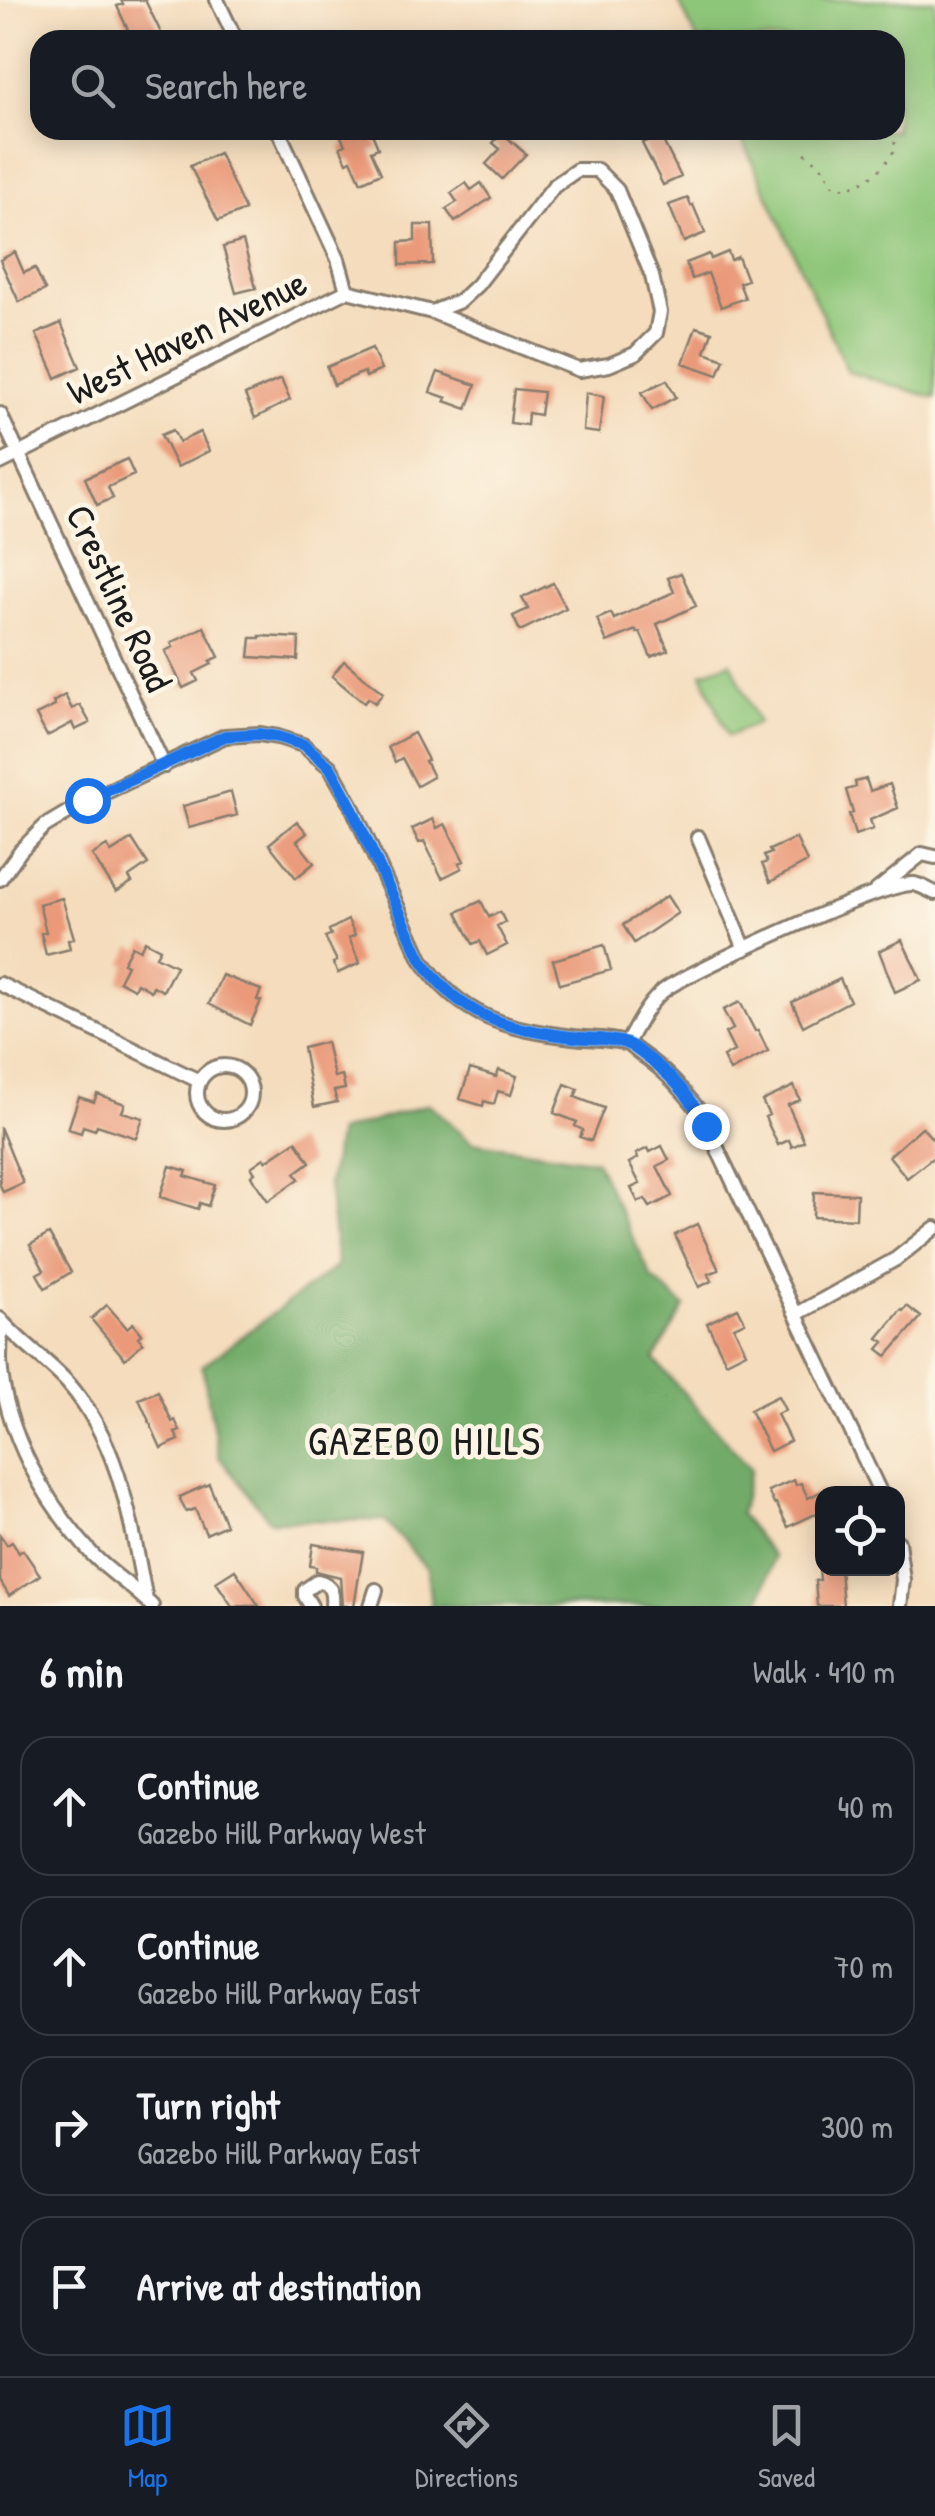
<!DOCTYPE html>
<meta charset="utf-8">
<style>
body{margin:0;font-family:"Patrick Hand",sans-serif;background:#242831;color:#f1f3f6}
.controls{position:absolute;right:30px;bottom:30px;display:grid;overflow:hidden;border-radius:20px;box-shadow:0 5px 25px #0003}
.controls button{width:90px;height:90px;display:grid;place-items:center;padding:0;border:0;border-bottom:2px solid #363941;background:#171b24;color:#f1f3f6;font:50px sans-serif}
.stop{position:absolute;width:30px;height:30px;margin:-22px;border:8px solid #1a73e8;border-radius:50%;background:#fff}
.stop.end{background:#1a73e8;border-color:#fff;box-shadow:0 2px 10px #0008}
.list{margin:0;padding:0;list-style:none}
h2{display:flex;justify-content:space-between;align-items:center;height:130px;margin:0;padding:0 40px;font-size:42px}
h2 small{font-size:32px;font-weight:400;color:#9ea1a6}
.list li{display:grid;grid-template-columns:65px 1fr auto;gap:30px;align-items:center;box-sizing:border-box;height:140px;margin:0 20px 20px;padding:0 20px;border:2px solid #363941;border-radius:30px}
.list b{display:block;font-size:38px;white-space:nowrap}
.list p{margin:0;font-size:32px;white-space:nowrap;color:#9ea1a6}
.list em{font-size:32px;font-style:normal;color:#9ea1a6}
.icon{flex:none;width:55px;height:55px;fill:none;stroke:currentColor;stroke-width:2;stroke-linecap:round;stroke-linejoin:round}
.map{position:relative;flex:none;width:935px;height:1606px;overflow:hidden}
.search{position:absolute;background:#171b24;box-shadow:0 5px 25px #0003;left:30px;right:30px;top:30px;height:110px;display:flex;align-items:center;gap:25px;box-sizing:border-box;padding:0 35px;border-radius:30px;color:#9ea1a6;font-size:38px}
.sheet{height:770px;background:#171b24}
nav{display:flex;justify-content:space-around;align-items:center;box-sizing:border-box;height:140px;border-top:2px solid #363941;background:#171b24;font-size:28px;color:#9ea1a6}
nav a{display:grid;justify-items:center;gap:5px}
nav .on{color:#1a73e8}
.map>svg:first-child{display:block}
.green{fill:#8ec679;stroke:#55714a;stroke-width:2.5}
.forest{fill:#72ab69;stroke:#476442;stroke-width:2.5}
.building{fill:#ea9a79}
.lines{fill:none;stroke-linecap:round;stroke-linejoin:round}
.minor-casing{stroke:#887c6c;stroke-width:18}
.path{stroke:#887c6c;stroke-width:2.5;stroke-dasharray:2.5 8;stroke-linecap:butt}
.minor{stroke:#fff;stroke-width:12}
.route{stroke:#1a73e8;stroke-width:12}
.labels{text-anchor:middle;stroke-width:9;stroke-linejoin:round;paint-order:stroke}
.street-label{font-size:38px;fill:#1c1c1c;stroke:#fcf5e5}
.neighbourhood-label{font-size:40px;letter-spacing:2.5px;fill:#1c1c1c;stroke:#fcf5e5}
</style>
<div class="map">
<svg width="935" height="1606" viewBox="0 0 935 1606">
<rect width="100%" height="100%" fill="#fcf5e5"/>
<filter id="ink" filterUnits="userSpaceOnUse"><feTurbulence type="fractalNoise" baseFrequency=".01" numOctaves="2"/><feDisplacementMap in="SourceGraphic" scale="20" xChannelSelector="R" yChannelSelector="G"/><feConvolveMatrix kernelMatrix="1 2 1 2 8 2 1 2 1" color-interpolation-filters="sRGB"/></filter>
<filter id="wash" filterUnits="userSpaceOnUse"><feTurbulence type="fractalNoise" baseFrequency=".0048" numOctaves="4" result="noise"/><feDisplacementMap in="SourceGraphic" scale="40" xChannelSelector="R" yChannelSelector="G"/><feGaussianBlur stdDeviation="2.25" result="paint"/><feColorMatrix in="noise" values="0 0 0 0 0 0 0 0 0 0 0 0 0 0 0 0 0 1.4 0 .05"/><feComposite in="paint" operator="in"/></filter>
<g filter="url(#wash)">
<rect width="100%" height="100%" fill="#f4dcbc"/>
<!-- green -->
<path class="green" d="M678 0H935V398L848 372 738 130H895V40H697Z
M731 662 758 723 728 736 702 673Z"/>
<!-- forest -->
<path class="forest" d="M429 1104 472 1142 596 1161 652 1278 685 1307 654 1359 751 1469 740 1514 774 1558 758 1606H431L427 1569 384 1520 270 1521 219 1457 202 1366 337 1266 328 1184 338 1132Z"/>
<g id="blocks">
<!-- building -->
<path class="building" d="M121 0H145L162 35 151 40H108L128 30 117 6 123 4Z
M338 130H364L366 134 371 131 378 148 371 151 381 173 361 182 351 160 347 162 340 147 345 145Z
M502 133 526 154 502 179 486 164 500 149 493 143Z
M660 135 681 177 663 185 642 143Z
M219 153 245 210 218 221 190 166Z
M466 183 471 190 481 183 491 198 455 222 446 209 457 202 451 193Z
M688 198 691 206 693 205 705 233 684 242 669 205Z
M415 225H432L433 264 400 265V242L415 241Z
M243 241 256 288 236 293 223 247Z
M15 252 24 273 35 268 45 290 19 302 0 260Z
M728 252 731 260 738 257 747 280 739 283 745 298 721 307 708 273 692 279 686 263 709 254 711 259Z
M61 323 80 367 56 378 36 334Z
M696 327 712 332 705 352 724 359 718 375 683 363Z
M372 348 381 370 366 377 364 372 334 385 327 367Z
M438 372 476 385 467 409 445 401 447 398 430 392Z
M281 379 290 400 255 418 245 395Z
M667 380 676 397 652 410 642 392Z
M514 389 543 392 540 415 528 413 527 425 510 423Z
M586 393 604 396 599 433 583 431Z
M173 430 179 442 200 432 209 451 177 467 161 435Z
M127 459 134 475 108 487 113 498 97 505 85 478Z
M681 573 696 606 657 624 668 650 651 657 640 632 637 633 636 630 607 642 597 619 611 613 614 619 674 592 668 578Z
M553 583 566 608 520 631 513 616 528 609 522 598Z
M204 627 219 657 210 661 212 664 194 673 198 681 183 688 165 651 173 647 171 643Z
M260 636 299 638 298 660 249 657 251 638H260Z
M344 661 383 693 375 703 368 698 364 703 332 676Z
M65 695 72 709 80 705 90 723 75 730 72 723 47 736 36 715 55 706 53 702Z
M414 733 428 760 425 761 433 777 417 786 402 758 395 762 388 747Z
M866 779 870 791 890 784 898 808 870 820 873 829 855 835 849 814 853 813 846 790 856 787 855 782Z
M231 792 237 815 189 828 183 806Z
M433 819 437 828 445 824 464 861 459 863 462 868 442 878 424 841 419 843 412 829Z
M297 821 307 833 297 841 314 863 296 878 269 844Z
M796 838 807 862 770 882 762 864 767 862 764 856 771 853 769 850Z
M132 839 148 864 129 877 132 882 116 892 92 855 107 846 111 852Z
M667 896 678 913 634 943 623 925Z
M62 898 74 938 68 940 70 949 46 955 41 933 46 932 39 904Z
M481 901 489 917 500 912 505 922 497 926 507 945 487 955 480 941 473 944 457 912Z
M348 920 355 935 349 938 360 963 338 973 333 963 337 961 325 937 331 935 329 930Z
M902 940 921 980 895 992 879 951Z
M145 941 160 949 156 956 176 966 163 991 153 986 151 991 137 983 134 989 119 981 127 965 123 963 132 946 140 950Z
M604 945 611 970 560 984 553 960Z
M222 975 261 990 257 1000 261 1001 250 1025 209 1004Z
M840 979 850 1001 803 1026 792 1002Z
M740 1002 755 1031 758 1030 768 1051 730 1071 723 1057 734 1051 725 1033 733 1029 723 1010Z
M326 1042 334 1077 342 1075 345 1089 334 1091 337 1102 314 1107 303 1048Z
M470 1069 496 1077 499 1070 517 1076 511 1095 498 1091 494 1104 484 1101 483 1106 460 1099Z
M565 1084 578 1089 575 1097 604 1108 591 1141 580 1137 583 1130 575 1126 577 1122 554 1113Z
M794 1086 800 1100 788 1105 804 1141 792 1147 789 1140 778 1145 765 1117 769 1115 762 1101Z
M97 1094 125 1104 122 1112 143 1118 136 1138 97 1125 95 1130 83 1126 81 1133 68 1129 79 1097 94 1102Z
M0 1127 23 1183 3 1192 0 1185Z
M922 1127 935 1142V1156L907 1178 889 1156Z
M296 1141 310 1162 295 1173 299 1179 268 1201 251 1176 255 1173 251 1167 264 1158 266 1161Z
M662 1146 669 1160 657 1166 672 1196 650 1207 645 1199 638 1202 631 1188 640 1184 629 1163 638 1158 636 1154 648 1148 650 1152Z
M170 1166 187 1171 185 1176 215 1185 208 1206 200 1203 198 1209 160 1197Z
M814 1192 857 1194 856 1219 813 1217Z
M697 1224 719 1270 708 1274 712 1281 699 1287 675 1235Z
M49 1234 71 1272 45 1288 37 1274 44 1270 30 1245Z
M107 1305 127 1328 133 1323 142 1334 138 1337 143 1343 125 1359 91 1319Z
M907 1306 921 1317 887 1356 878 1349 884 1342 878 1338 901 1310 903 1311Z
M738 1308 745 1322 734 1327 746 1352 726 1362 707 1323Z
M158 1391 172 1422 175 1420 180 1431 175 1433 179 1440 161 1448 139 1399Z
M778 1396 785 1410 777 1414 790 1441 770 1451 750 1410Z
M794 1480 796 1485 801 1483 808 1498 822 1491V1511L788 1527 776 1503 774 1504 768 1491Z
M209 1484 226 1525 206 1534 195 1509 186 1512 179 1497Z
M0 1535 7 1545 12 1542 19 1553 23 1550 40 1575 9 1596 0 1581Z
M313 1544 363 1552 354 1606H342L340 1577 316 1571V1567L310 1566Z
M819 1568H840L843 1606H817L815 1581 820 1580Z
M235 1570 259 1606H232L216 1582Z"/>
</g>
</g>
<g filter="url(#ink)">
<use href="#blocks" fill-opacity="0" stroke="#887c6c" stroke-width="2.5"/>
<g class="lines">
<defs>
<path id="minor" d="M217 0 236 40
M278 130 338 259 347 291
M577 170H597L617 190 652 276 660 312 656 333 635 354 609 365 579 370 432 312 460 301 477 285 554 186Z
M347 291 432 312
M0 414 164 766
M0 463 347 291
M698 837 745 949
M0 879 21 850 45 826 87 801 225 736 259 734 278 737 303 745 330 767 351 804 421 959C460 1017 506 1029 573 1037 588 1039 614 1038 627 1044 632 1046 636 1050 640 1053 665 1070 682 1089 700 1112L881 1494
M876 891 922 854 935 857
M0 984 199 1081
M627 1043C637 1025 649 1000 667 988 698 968 884 881 914 884 920 885 929 890 935 893
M197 1093a27 27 0 1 1 54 0a27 27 0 1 1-54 0Z
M797 1314 896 1259 935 1228
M0 1319C20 1343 47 1360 68 1383 121 1444 131 1524 146 1600
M1 1322C1 1335 0 1348 0 1361 5 1433 45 1503 93 1555 111 1574 134 1587 152 1606
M898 1542 903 1580 900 1606
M311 1606 305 1596V1590L318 1581C332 1584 333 1594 332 1606
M371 1606 376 1590"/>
</defs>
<!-- minor casing -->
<use href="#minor" class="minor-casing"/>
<!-- path -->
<path class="path" d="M805 153 820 164 834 186C857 194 888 167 896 146L888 130"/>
<!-- minor -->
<use href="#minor" class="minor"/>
</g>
</g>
<g class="lines" filter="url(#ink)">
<!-- route -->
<path class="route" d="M87 800 225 736 259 734 278 737 304 745 330 767 350 804 421 959C460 1017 506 1029 573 1037 588 1039 614 1038 627 1044 632 1045 635 1049 640 1052 668 1072 691 1095 706 1126"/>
</g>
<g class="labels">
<!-- street labels -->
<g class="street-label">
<text transform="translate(187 337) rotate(-26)" y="13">West Haven Avenue</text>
<text transform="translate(119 598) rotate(65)" y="13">Crestline Road</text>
</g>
<!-- neighbourhood labels -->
<g class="neighbourhood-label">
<text x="425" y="1455">GAZEBO HILLS</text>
</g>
</g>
</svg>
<div class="controls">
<button><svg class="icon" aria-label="locate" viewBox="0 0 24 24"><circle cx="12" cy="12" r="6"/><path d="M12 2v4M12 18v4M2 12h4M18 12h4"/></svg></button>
</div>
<div class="stop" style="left:87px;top:800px"></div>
<div class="stop end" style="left:706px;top:1126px"></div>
<div class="search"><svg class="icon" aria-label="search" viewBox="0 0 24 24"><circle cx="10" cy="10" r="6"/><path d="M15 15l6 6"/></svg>Search here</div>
</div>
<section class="sheet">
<h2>6 min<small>Walk · 410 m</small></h2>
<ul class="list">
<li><svg class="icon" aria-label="ahead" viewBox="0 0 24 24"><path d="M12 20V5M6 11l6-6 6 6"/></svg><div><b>Continue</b><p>Gazebo Hill Parkway West</p></div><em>40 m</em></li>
<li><svg class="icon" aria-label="ahead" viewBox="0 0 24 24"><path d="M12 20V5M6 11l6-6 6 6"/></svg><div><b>Continue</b><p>Gazebo Hill Parkway East</p></div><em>70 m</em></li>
<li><svg class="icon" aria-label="right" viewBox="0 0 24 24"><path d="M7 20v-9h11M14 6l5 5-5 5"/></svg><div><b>Turn right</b><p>Gazebo Hill Parkway East</p></div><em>300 m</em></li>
<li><svg class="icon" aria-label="arrive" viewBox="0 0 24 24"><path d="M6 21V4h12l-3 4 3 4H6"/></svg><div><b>Arrive at destination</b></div></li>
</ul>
</section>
<nav>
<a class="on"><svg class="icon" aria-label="map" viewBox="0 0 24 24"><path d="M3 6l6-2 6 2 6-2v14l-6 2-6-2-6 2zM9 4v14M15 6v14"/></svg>Map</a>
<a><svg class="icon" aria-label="directions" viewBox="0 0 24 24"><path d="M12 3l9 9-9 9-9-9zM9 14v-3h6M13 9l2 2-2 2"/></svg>Directions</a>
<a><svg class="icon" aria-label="saved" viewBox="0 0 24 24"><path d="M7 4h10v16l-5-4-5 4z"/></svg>Saved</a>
</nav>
